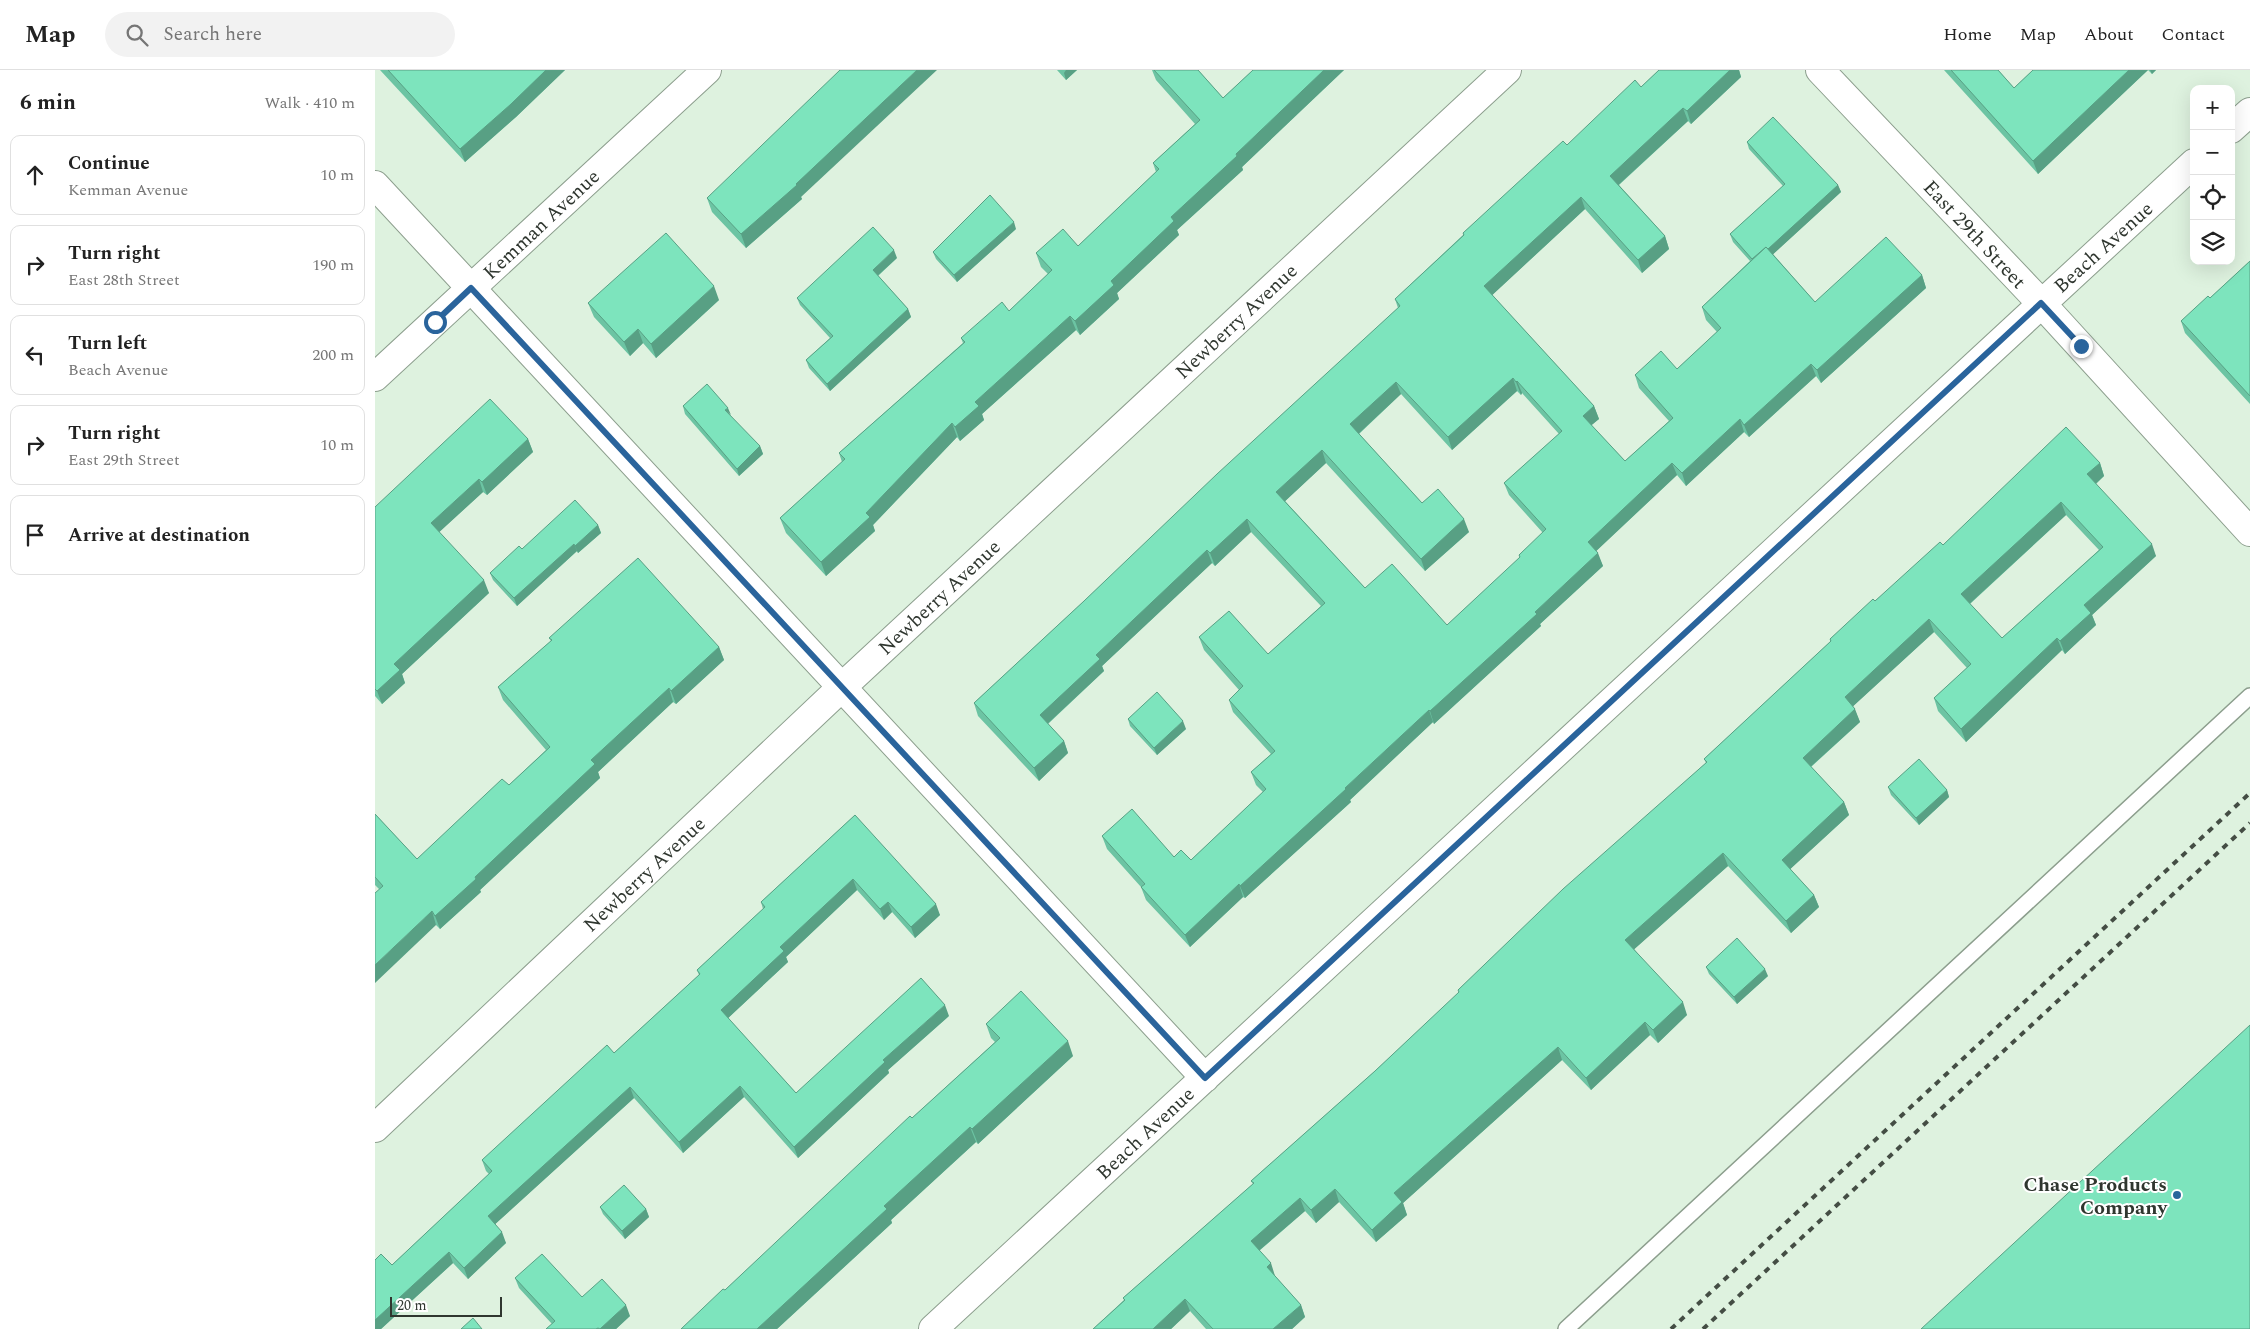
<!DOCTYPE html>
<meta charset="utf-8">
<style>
body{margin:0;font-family:Spectral,serif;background:#f2f2f2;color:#222}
.controls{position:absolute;right:15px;top:15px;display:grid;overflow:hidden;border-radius:10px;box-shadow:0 5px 20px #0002}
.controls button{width:45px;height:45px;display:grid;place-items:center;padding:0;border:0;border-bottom:1px solid #e0e0e0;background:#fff;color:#222;font:25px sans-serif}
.scale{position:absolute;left:15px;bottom:12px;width:112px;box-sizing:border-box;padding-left:5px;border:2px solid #2f362f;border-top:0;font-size:14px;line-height:18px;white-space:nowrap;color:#2f362f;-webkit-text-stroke:4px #fff;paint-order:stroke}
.stop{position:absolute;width:15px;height:15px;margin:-11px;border:4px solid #2a649c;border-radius:50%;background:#fff}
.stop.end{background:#2a649c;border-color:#fff;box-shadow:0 1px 5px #0008}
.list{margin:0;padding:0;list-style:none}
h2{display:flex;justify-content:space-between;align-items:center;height:65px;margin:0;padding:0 20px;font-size:21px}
h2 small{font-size:16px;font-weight:400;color:#767676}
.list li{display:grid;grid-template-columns:32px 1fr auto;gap:15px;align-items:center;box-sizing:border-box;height:80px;margin:0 10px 10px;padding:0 10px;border:1px solid #e0e0e0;border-radius:10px}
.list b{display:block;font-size:19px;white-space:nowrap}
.list p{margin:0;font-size:16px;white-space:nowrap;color:#767676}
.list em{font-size:16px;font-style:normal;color:#767676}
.icon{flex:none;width:28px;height:28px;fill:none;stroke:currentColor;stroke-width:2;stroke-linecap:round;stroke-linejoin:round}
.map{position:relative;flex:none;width:1875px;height:1259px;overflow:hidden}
header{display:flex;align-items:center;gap:30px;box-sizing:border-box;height:70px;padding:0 25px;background:#fff;border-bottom:1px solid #e0e0e0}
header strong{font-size:24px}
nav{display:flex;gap:28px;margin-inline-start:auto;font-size:18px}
.search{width:350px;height:45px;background:#f2f2f2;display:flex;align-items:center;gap:12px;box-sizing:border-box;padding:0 18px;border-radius:28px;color:#767676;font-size:19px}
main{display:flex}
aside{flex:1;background:#fff}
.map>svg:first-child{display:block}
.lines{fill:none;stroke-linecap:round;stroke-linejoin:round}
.service-casing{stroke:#8c9e8d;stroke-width:18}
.minor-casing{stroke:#8c9e8d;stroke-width:30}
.tertiary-casing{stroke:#8c9e8d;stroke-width:30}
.service{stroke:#fff;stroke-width:15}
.minor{stroke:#fff;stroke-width:28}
.tertiary{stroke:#fff;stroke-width:28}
.rail{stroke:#444d44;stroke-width:4;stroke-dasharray:6 6;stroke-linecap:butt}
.wall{fill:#6cc4a3;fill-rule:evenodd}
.shaded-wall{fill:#58a084}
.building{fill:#7de4bd;stroke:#58a084;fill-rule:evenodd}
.route{stroke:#2a649c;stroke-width:6}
.poi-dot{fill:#2a649c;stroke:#fff;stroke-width:2}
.labels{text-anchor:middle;stroke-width:4;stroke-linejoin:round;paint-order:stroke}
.street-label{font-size:20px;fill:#2f362f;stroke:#fff}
.poi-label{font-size:20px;font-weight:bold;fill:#2f362f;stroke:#fff;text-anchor:end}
</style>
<header>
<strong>Map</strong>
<div class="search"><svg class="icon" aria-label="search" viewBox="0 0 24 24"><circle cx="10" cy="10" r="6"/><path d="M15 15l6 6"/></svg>Search here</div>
<nav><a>Home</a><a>Map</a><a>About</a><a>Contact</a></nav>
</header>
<main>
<aside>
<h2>6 min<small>Walk · 410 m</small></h2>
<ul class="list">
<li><svg class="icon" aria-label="ahead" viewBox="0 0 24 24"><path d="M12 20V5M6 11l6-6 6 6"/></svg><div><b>Continue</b><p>Kemman Avenue</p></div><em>10 m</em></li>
<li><svg class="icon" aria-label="right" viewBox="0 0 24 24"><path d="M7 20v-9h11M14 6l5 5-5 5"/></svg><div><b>Turn right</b><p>East 28th Street</p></div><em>190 m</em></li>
<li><svg class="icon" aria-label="left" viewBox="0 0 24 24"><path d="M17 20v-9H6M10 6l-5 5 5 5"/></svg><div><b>Turn left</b><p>Beach Avenue</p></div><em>200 m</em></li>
<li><svg class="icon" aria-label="right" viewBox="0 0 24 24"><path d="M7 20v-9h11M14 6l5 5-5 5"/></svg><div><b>Turn right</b><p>East 29th Street</p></div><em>10 m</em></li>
<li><svg class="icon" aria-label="arrive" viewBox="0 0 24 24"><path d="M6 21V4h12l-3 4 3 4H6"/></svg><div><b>Arrive at destination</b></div></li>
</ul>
</aside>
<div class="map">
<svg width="1875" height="1259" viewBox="0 0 1875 1259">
<rect width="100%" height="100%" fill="#def2df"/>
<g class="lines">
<defs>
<path id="service" d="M1191 1259 1875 626"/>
<path id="minor" d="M1445 0 1666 233 1875 462
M1856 59 1875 42
M0 115 830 1008
M0 1058 467 617 1132 0
M558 1259 1819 93"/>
<path id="tertiary" d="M0 307 332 0"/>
</defs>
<!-- service casing -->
<use href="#service" class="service-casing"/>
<!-- minor casing -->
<use href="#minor" class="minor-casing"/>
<!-- tertiary casing -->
<use href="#tertiary" class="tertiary-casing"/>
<!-- service -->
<use href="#service" class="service"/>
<!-- minor -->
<use href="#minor" class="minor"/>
<!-- tertiary -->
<use href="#tertiary" class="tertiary"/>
<!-- rail -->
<path class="rail" d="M1296 1259 1875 723
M1328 1259 1875 753"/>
</g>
<!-- wall -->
<path class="wall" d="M5 0H190L141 47 90 92Z
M682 0H702L691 10Z
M777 0H823L848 28 878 0H969L867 97 868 100 802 160 804 165 742 223 744 229 705 265 701 260 607 344 609 350 585 371 582 367 498 455 500 461 451 506 411 463 405 448 467 392 464 383 588 273 586 268 634 241 673 204 666 197 661 183 703 176 781 102 778 93 820 54 781 10Z
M1284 0H1364L1366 7 1316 54 1313 51 1244 115 1290 166 1294 179 1267 203 1210 139 1117 225 1219 336 1224 349 1216 355 1250 391 1294 351 1264 318 1260 305 1302 299 1342 262 1331 250 1327 237 1375 191 1358 172 1355 164 1408 116 1374 79 1372 72 1463 115 1466 122 1398 184 1440 232 1547 205 1551 218 1446 313 1441 306 1374 367 1369 362 1311 416 1302 405 1221 481 1228 496 1165 554 1166 556 1059 654 1058 652 975 730 976 732 870 828 868 827 815 877 771 830 766 817 732 779 727 766 799 787 816 790 888 722 881 715 876 702 896 684 858 642 854 630 864 620 829 580 824 567 893 584 946 536 876 462 840 496 837 493 727 596 729 601 673 654 689 671 693 683 664 711 603 646 599 633 709 531 1023 238 1020 229 1088 165V163L1192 75 1266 17ZM1142 321 1146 325 1147 323 1184 364 1129 413 1134 425 1168 463 1144 485 1145 488 1072 555 990 518 910 431 951 393 1050 501 1094 462 1047 433 984 364 1026 324 1077 380Z
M1569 0H1623L1639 18 1658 0H1781L1777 4 1773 0 1663 104Z
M426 127 427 129 371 178 337 142 332 128Z
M641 159 582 212 561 189 558 182Z
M522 188 503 206 533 239 536 247 455 321 434 298 431 290 455 268 425 235 422 228Z
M1875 191V334L1810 263 1806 251 1835 228Z
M344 230 281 288 268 273 255 286 219 247 213 233Z
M308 336 385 376 388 384 364 406 310 344Z
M153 369 158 382 112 425 108 422 64 462 114 523 27 604 30 613 7 634 0 626V437Z
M1725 393 1729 406 1721 414 1781 486 1717 545 1721 555 1690 584 1687 580 1591 672 1563 641 1559 628 1592 598 1559 562 1478 636 1485 652 1436 697 1469 732 1474 745 1415 799 1439 825 1444 837 1416 863 1353 796 1259 879 1312 945 1283 973 1275 965 1216 1020 1187 990 1028 1133 1032 1145 1001 1172 964 1132 941 1153 930 1141 884 1181 900 1206 926 1235 930 1247 917 1259H831L815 1241 796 1259H718L749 1230 748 1228 878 1114 876 1111 1000 1001 1084 923 1083 920 1331 693 1329 689 1455 572V569L1500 531 1568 475ZM1691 445 1724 480 1627 568 1595 534Z
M223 455 226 463 203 483 202 481 142 536 118 510 115 503 147 479Z
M174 568 344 577 349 590 301 634 298 632 223 702 225 708 105 820 106 822 65 859 61 855 4 819 0 815V744L42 789 134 715 171 680 128 630 123 617 176 571Z
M753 649 811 659 782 685 755 656Z
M1513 717 1572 720 1574 727 1544 755 1516 725Z
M480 745 565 845 540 868 517 842 509 850 482 820 411 887 413 892 353 948 421 1023 574 946 513 1000 514 1003 423 1088 369 1027 308 1083 259 1028 120 1154 131 1173 93 1209 78 1193 6 1259H0L17 1195 114 1104 111 1101 107 1090 239 983 324 905 322 900 388 839 386 832Z
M1331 897 1393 906 1362 934 1334 904Z
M611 954 698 986 603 1074 601 1072 516 1150 517 1153 402 1259H306L350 1220 620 972 616 968Z
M225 1137 271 1139 274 1147 250 1169 228 1144Z
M140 1208 207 1227 255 1246 241 1259H171L177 1254 144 1218Z"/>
<!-- shaded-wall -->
<path class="shaded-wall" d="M171 0H190L141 47 90 92 85 79Z
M542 0H562L426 127 427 129 371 178 366 164Z
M691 0H702L691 10 689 3Z
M949 0H969L867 97 868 100 802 160 804 165 742 223 744 229 705 265 700 251 736 211 796 147 861 84Z
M1355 0H1364L1366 7 1316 54 1312 41Z
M1754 0H1773L1663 104 1658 91Z
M1775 0H1781L1777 4Z
M1308 38 1313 51 1240 118 1235 106Z
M1463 115 1466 122 1382 199 1379 191Z
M1206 127 1210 139 1113 229 1109 216Z
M639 152 641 159 582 212 579 205Z
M1290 166 1294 179 1267 203 1263 190Z
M519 180 522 188 500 208 498 200Z
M1547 205 1551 218 1446 313 1442 300Z
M339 216 344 230 281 288 276 274Z
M533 239 536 247 455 321 452 314Z
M695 246 701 260 607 344 609 350 585 371 580 357 600 332Z
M263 259 268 273 255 286 249 272Z
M1436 294 1441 306 1374 367 1369 355Z
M1138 308 1142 321 1077 380 1073 367Z
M1142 311 1147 323 1146 325 1141 312Z
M1021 312 1026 324 980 367 975 354Z
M1219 336 1224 349 1212 359 1208 346Z
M353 338 356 345 350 340Z
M1365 349 1369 362 1311 416 1307 403Z
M577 353 582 367 498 455 500 461 451 506 446 492 491 443Z
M153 369 158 382 112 425 107 412Z
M385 376 388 384 364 406 362 399Z
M947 380 951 393 906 435 901 422Z
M1297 393 1302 405 1217 485 1213 472Z
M1725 393 1729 406 1717 417 1712 404Z
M104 409 108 422 60 466 56 453Z
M1686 432 1691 445 1591 537 1586 524Z
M872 449 876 462 840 496 835 483Z
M1089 449 1094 462 1050 501 1046 489Z
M223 455 226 463 203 483 200 476Z
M199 474 202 481 142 536 139 528Z
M1777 474 1781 486 1717 545 1721 555 1690 584 1685 571 1709 535Z
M832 480 837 493 727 596 729 601 669 657 665 645 721 585Z
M1223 483 1228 496 1165 554 1166 556 1059 654 1055 641Z
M109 510 114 523 27 604 30 613 7 634 2 621 19 594Z
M1554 549 1559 562 1474 640 1470 627Z
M1682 568 1687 580 1591 672 1586 659Z
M344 577 349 590 301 634 296 621Z
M294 618 298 632 223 702 225 708 105 820 106 822 65 859 60 846 216 690Z
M1480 639 1485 652 1432 700 1428 688Z
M1054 640 1058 652 975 730 976 732 870 828 865 816Z
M808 651 811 659 782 685 779 678Z
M689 671 693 683 664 711 659 698Z
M1572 720 1574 727 1544 755 1541 748Z
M1469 732 1474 745 1411 803 1407 790Z
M1348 783 1353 796 1255 883 1250 870Z
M478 809 482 820 411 887 413 892 350 951 346 940 405 877Z
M864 814 868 827 815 877 810 865Z
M1439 825 1444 837 1416 863 1411 851Z
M513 832 517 842 509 850 505 839Z
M561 834 565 845 540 868 536 857Z
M57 841 61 855 0 913V895Z
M1390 899 1393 906 1362 934 1359 927Z
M1308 932 1312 945 1283 973 1278 960Z
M570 935 574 946 513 1000 514 1003 423 1088 419 1077 508 990Z
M1270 952 1275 965 1216 1020 1211 1008Z
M693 971 698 986 603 1074 597 1059Z
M1183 977 1187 990 1028 1133 1032 1145 1001 1172 997 1160 1019 1123Z
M365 1016 369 1027 308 1083 304 1072Z
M255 1017 259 1028 117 1157 113 1146Z
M595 1057 601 1072 516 1150 517 1153 402 1259H382L509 1136Z
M960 1119 964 1132 941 1153 936 1140Z
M925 1128 930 1141 880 1184 876 1171Z
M271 1139 274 1147 250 1169 247 1161Z
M127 1162 131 1173 93 1209 89 1198Z
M74 1182 78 1193 6 1259H0V1250Z
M896 1193 900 1206 892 1197Z
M810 1229 815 1241 796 1259H778Z
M251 1235 255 1246 241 1259H225Z
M926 1235 930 1247 917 1259H898Z"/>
<!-- building -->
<path class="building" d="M13 0H171L136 34 85 79Z
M465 0H542L421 114 422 115 366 164 332 128Z
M779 0H823L848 28 878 0H949L861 84 862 86 796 147 799 151 736 211 739 215 700 251 695 246 600 332 604 336 580 357 577 353 491 443 495 447 446 492 405 448 470 389 464 383 590 272 586 268 627 232 634 241 677 200 661 183 688 159 703 176 784 99 778 93 825 50Z
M1284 0H1355L1312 41 1308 38 1235 106 1290 166 1263 190 1206 127 1109 216 1219 336 1208 346 1250 391 1298 348 1260 305 1286 281 1302 299 1346 258 1327 237 1391 177 1440 232 1511 167 1547 205 1442 300 1436 294 1369 355 1365 349 1307 403 1297 393 1213 472 1223 483 1160 542 1162 544 1055 641 1054 640 970 718 971 719 865 816 864 814 810 865 766 817 770 814 727 766 757 739 799 787 806 780 816 790 891 719 876 702 900 681 854 630 868 616 824 567 854 541 893 584 950 533 872 449 835 483 832 480 721 585 725 589 665 645 689 671 659 698 599 633 709 531 842 404 1025 236 1020 229 1089 165 1088 163 1188 71 1192 75 1260 10 1266 17ZM1138 308 1141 312 1142 311 1187 361 1129 413 1171 459 1144 485 1145 487 1072 555 1017 494 990 518 901 422 947 380 1046 489 1089 449 1063 419 1047 433 975 354 1021 312 1073 367Z
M1576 0H1623L1639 18 1658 0H1754L1658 91Z
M1398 47 1463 115 1393 179 1391 177 1377 189 1355 164 1410 114 1372 72Z
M615 125 639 152 579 205 558 182Z
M498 157 519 180 498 200 533 239 452 314 431 290 458 266 422 228Z
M291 163 339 216 276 274 263 259 249 272 213 233Z
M1875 191V326L1806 251 1833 226 1835 228Z
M332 314 353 338 350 340 385 376 362 399 308 336Z
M115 329 153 369 107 412 104 409 56 453 109 510 19 594 25 600 2 621 0 619V437Z
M1691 357 1725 393 1712 404 1777 474 1709 535 1716 543 1685 571 1682 568 1586 659 1559 628 1596 594 1554 549 1470 627 1480 639 1428 688 1469 732 1407 790 1439 825 1411 851 1348 783 1250 870 1308 932 1278 960 1270 952 1211 1008 1183 977 1019 1123 1027 1132 997 1160 960 1119 936 1140 925 1128 876 1171 896 1193 892 1197 926 1235 898 1259H838L810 1229 778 1259H718L750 1230 748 1228 879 1113 876 1111 1000 1001 1084 922 1083 920 1188 819 1332 692 1329 689 1456 571 1455 569 1498 529 1500 531 1565 472 1568 475ZM1686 432 1728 477 1627 568 1586 524Z
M200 430 223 455 200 476 199 474 139 528 115 503 144 476 147 479Z
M263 488 344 577 296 621 294 618 216 690 220 694 100 807 101 809 60 846 57 841 0 895V823L8 816 0 807V744L42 789 127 709 134 715 175 677 123 617 177 570 174 568Z
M782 622 808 651 779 678 753 649Z
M1544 689 1572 720 1541 748 1513 717Z
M480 745 561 834 536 857 513 832 505 839 478 809 405 877 409 881 346 940 421 1023 546 908 570 935 508 990 510 992 419 1077 365 1016 304 1072 255 1017 113 1146 127 1162 89 1198 74 1182 0 1250V1190L6 1184 17 1195 117 1101 107 1090 232 975 239 983 325 904 322 900 390 837 386 832Z
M1362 868 1390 899 1359 927 1331 897Z
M646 921 693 971 597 1059 595 1057 509 1136 512 1139 382 1259H306L348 1219 350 1220 535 1046 537 1048 625 968 611 954Z
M1875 955V1259H1546Z
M249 1115 271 1139 247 1161 225 1137Z
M167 1184 207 1227 227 1209 251 1235 225 1259 223 1258 221 1259H171L180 1251 140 1208Z
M98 1248 107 1259H86Z"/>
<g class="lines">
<!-- route -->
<path class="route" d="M60 252 96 218 830 1008 1666 233 1706 276"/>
</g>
<!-- markers -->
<circle class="poi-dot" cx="1802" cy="1125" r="5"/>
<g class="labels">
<!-- street labels -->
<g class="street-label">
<text transform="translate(166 154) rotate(-43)" y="7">Kemman Avenue</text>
<text transform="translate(1600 164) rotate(47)" y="7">East 29th Street</text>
<text transform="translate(1728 177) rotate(-42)" y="7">Beach Avenue</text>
<text transform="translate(861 251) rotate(-43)" y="7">Newberry Avenue</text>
<text transform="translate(564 527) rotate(-43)" y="7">Newberry Avenue</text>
<text transform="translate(269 804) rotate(-43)" y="7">Newberry Avenue</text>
<text transform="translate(770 1063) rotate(-43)" y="7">Beach Avenue</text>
</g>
<!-- poi labels -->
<g class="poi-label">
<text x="1792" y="1121">Chase Products<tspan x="1792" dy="23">Company</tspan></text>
</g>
</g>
</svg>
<div class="controls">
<button>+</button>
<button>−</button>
<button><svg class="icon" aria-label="locate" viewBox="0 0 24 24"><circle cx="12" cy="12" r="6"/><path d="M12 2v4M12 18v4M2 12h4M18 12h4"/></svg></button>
<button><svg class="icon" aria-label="layers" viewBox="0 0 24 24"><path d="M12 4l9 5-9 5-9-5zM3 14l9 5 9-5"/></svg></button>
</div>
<div class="scale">20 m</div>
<div class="stop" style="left:60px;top:252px"></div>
<div class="stop end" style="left:1706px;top:276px"></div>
</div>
</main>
